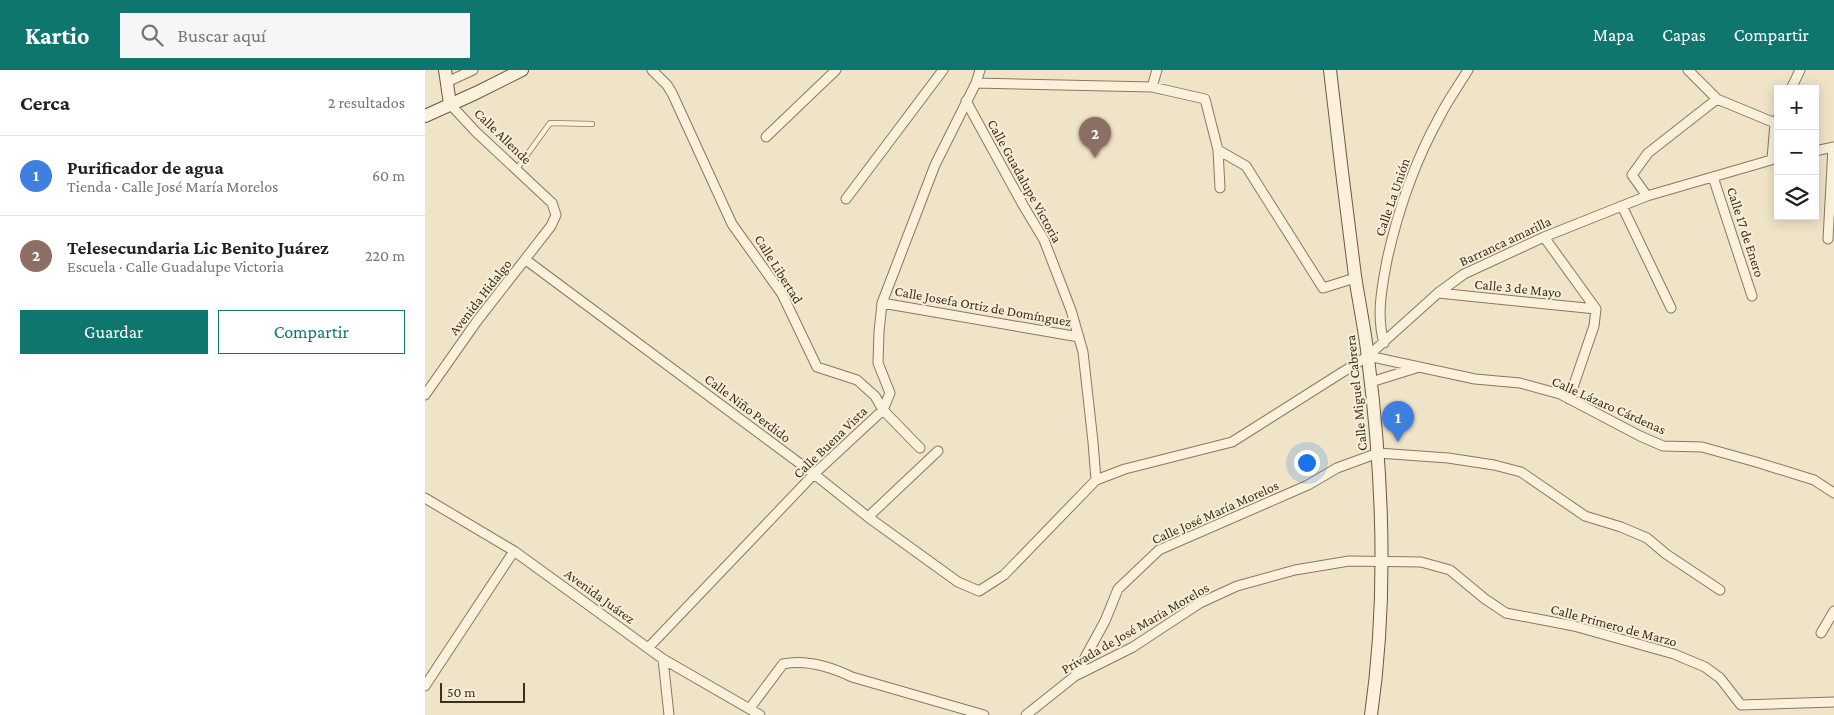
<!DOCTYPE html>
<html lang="es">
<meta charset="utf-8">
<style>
body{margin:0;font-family:"Crimson Pro",serif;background:#f6f6f6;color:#202124}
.controls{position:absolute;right:15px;top:15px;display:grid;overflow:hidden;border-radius:0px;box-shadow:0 2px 12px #0003}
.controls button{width:45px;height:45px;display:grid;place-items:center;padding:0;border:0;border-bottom:1px solid #e0e0e0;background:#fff;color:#202124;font:25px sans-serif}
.scale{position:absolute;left:15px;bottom:12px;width:85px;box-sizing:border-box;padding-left:5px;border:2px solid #3d2e20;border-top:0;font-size:14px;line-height:18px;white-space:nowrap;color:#3d2e20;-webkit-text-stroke:4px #f7eed8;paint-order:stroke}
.you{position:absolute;left:881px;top:392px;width:18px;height:18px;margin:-12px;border:4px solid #fff;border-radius:50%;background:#1a73e8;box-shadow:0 0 0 8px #1a73e833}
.badge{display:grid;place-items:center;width:32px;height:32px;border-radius:50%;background:#0f766e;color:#fff;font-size:16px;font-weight:700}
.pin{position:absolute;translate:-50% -41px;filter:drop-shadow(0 1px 2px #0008)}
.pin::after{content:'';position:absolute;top:26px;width:18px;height:15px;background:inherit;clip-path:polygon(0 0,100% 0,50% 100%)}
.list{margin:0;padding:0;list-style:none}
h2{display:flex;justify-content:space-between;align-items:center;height:65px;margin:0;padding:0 20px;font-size:21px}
h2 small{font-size:16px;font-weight:400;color:#757577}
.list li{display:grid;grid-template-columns:32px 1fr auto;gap:15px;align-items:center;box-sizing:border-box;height:80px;padding:0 20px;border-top:1px solid #e0e0e0}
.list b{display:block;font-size:19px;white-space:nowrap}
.list p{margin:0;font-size:16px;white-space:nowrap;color:#757577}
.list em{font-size:16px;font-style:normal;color:#757577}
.actions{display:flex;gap:10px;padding:15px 20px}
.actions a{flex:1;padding:11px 0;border:1px solid #0f766e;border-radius:0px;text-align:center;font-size:18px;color:#0f766e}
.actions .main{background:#0f766e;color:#fff}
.icon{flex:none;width:28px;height:28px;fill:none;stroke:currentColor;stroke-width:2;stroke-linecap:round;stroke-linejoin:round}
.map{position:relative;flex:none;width:1409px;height:645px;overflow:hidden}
header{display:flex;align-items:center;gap:30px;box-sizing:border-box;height:70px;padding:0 25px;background:#0f766e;color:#fff}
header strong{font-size:24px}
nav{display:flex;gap:28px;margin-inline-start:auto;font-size:18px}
.search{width:350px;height:45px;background:#f6f6f6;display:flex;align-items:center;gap:12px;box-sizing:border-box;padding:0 18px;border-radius:0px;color:#757577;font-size:19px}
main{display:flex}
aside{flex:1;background:#fff}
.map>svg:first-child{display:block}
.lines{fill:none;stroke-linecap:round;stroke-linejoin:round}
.lane-casing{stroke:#8d765c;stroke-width:6}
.street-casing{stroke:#8d765c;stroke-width:11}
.secondary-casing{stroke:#6f573f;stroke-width:14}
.lane{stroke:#faf1dc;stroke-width:4.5}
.street{stroke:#faf1dc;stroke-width:9}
.secondary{stroke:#faf1dc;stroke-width:12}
.labels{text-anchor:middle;stroke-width:4;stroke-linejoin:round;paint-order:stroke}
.street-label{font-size:14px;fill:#3d2e20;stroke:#f7eed8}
</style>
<header>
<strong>Kartio</strong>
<div class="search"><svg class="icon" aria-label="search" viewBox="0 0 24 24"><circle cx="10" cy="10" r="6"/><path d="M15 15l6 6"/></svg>Buscar aquí</div>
<nav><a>Mapa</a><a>Capas</a><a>Compartir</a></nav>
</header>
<main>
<aside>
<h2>Cerca<small>2 resultados</small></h2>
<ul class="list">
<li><span class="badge" style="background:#3f7fe0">1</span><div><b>Purificador de agua</b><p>Tienda · Calle José María Morelos</p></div><em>60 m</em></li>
<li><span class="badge" style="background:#8d6e63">2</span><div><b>Telesecundaria Lic Benito Juárez</b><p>Escuela · Calle Guadalupe Victoria</p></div><em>220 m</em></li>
</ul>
<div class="actions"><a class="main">Guardar</a><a>Compartir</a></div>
</aside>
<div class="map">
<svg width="1409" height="645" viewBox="0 0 1409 645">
<rect width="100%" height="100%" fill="#f0e4c8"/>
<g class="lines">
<defs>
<path id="lane" d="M91 100 125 53 167 54"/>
<path id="street" d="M227 0 242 15 247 23 307 154 357 224 392 297 432 310 450 326 458 340 495 378
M1263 0 1292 29 1350 53
M22 12 48 0
M551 13 727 17 780 29 793 80 795 118
M727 17 732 0
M1366 19 1375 0
M541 31 598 135 619 170 646 240 658 282 668 372 671 410
M341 67 411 0
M793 80 821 96 898 218 930 208
M1390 81 1409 77
M1347 89 1350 53 1353 48
M1288 107 1327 226
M1222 126 1207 105 1223 83 1292 29
M421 129 518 0
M1197 136 1246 238
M1119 167 1171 239 1169 256 1144 329
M1403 169 1408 77
M101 190 389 404 443 447 533 512 554 521 579 505 671 410 700 399 807 372 943 286 1013 223 1039 204 1119 167 1222 126 1353 88
M1013 223 1171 239
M457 233 654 267
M959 273C951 245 957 217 962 190 973 140 990 91 1015 46 1023 30 1034 15 1043 0
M943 286 1050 309 1095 313 1135 324 1215 366 1238 376 1277 377 1331 392 1389 410 1409 423
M946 312 991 298
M0 325 52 251 126 156 131 145 127 133 51 62 25 34
M0 428 89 481 238 589 335 645
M443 447 513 381
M1396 563 1409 541
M223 578 389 404 458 340 465 323 453 293 454 262 457 233 510 95 551 13 555 0
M238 589 244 645
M650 606 680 551 693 519 734 480 883 415 912 398 953 383 1023 388 1069 395 1096 402 1160 446 1196 457 1222 468 1241 484 1295 520
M0 616 89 481
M325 638 358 594C382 589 406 597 427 607L559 645
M601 645 650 606 708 577 775 533 812 516 870 500 924 491 996 492 1025 500 1060 529 1081 543 1149 556 1249 584 1280 597 1295 608 1316 635 1409 632"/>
<path id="secondary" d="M20 0 25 34
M905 0C913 69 921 137 930 206 934 233 940 260 943 288 958 406 963 527 946 645
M0 46 51 23 97 0"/>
</defs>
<!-- lane casing -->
<use href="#lane" class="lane-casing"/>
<!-- street casing -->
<use href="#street" class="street-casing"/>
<!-- secondary casing -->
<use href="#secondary" class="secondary-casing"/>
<!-- lane -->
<use href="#lane" class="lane"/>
<!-- street -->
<use href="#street" class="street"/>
<!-- secondary -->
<use href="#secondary" class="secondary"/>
</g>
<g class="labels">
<!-- street labels -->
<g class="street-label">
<text transform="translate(78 66) rotate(44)" y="5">Calle Allende</text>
<text transform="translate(600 111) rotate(61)" y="5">Calle Guadalupe Victoria</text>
<text transform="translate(967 127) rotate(-71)" y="5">Calle La Unión</text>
<text transform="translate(1321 162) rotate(72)" y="5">Calle 17 de Enero</text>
<text transform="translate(1080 171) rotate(-25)" y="5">Barranca amarilla</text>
<text transform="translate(354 199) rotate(58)" y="5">Calle Libertad</text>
<text transform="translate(1093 218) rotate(6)" y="5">Calle 3 de Mayo</text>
<text transform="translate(55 227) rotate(-52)" y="5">Avenida Hidalgo</text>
<text transform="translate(558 236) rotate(10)" y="5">Calle Josefa Ortiz de Domínguez</text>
<text transform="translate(931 323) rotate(-96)" y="5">Calle Miguel Cabrera</text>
<text transform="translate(1184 335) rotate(24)" y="5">Calle Lázaro Cárdenas</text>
<text transform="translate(323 338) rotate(37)" y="5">Calle Niño Perdido</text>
<text transform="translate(405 372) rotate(-44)" y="5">Calle Buena Vista</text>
<text transform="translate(790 442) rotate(-24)" y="5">Calle José María Morelos</text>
<text transform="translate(175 526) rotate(36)" y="5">Avenida Juárez</text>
<text transform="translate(1189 555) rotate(15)" y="5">Calle Primero de Marzo</text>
<text transform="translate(710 558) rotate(-30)" y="5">Privada de José María Morelos</text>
</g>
</g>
</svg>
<div class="controls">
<button>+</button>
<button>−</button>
<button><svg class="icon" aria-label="layers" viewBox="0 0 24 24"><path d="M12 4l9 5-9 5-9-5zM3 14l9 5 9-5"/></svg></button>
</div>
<div class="scale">50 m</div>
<div class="you"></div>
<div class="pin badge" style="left:973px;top:372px;background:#3f7fe0">1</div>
<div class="pin badge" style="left:670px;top:88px;background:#8d6e63">2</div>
</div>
</main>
